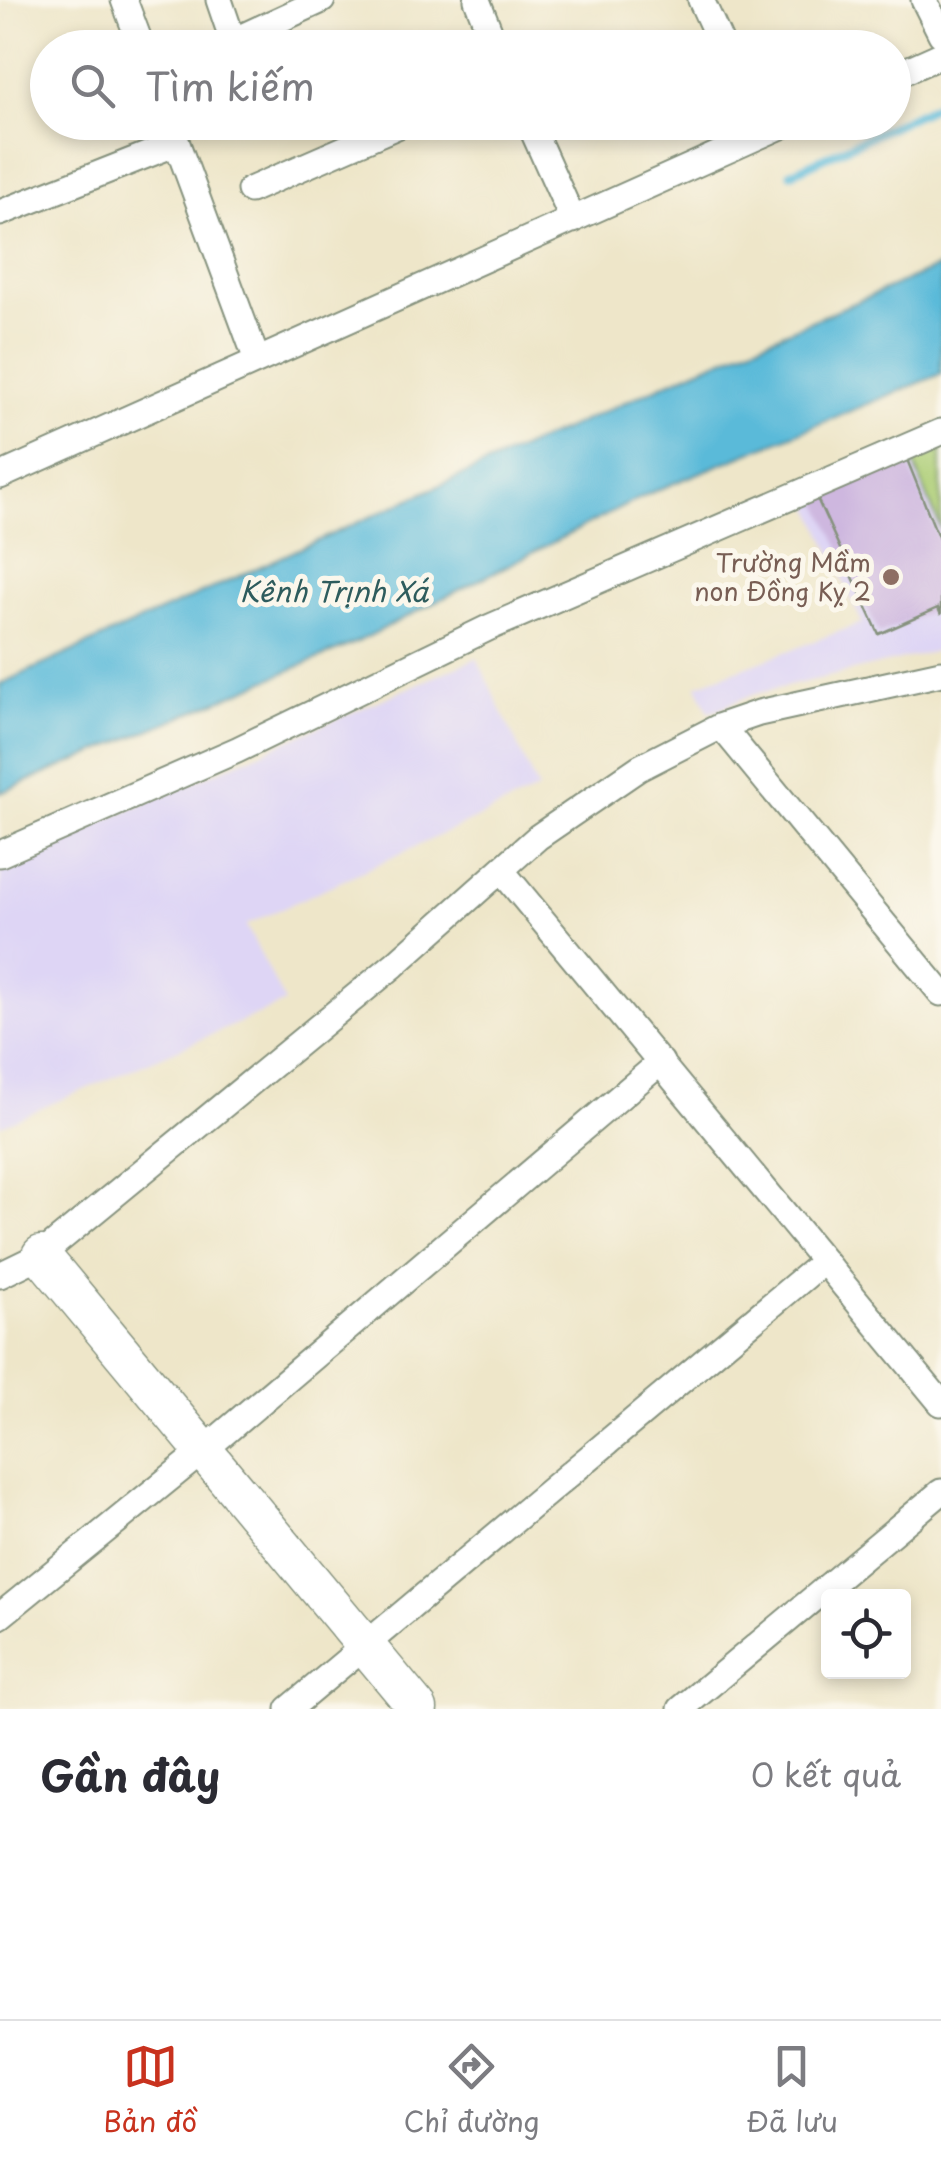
<!DOCTYPE html>
<html lang="vi">
<meta charset="utf-8">
<style>
body{margin:0;font-family:"Playpen Sans",sans-serif;background:#f2f2f3;color:#2b2b33}
.controls{position:absolute;right:30px;bottom:30px;display:grid;overflow:hidden;border-radius:10px;box-shadow:0 5px 15px #0003}
.controls button{width:90px;height:90px;display:grid;place-items:center;padding:0;border:0;border-bottom:2px solid #e1e1e2;background:#fff;color:#2b2b33;font:50px sans-serif}
.list{margin:0;padding:0;list-style:none}
h2{display:flex;justify-content:space-between;align-items:center;height:130px;margin:0;padding:0 40px;font-size:42px}
h2 small{font-size:32px;font-weight:400;color:#7c7c81}
.icon{flex:none;width:55px;height:55px;fill:none;stroke:currentColor;stroke-width:2;stroke-linecap:round;stroke-linejoin:round}
.map{position:relative;flex:none;width:941px;height:1709px;overflow:hidden}
.search{position:absolute;background:#fff;box-shadow:0 5px 15px #0003;left:30px;right:30px;top:30px;height:110px;display:flex;align-items:center;gap:25px;box-sizing:border-box;padding:0 35px;border-radius:55px;color:#7c7c81;font-size:38px}
.sheet{height:310px;background:#fff}
nav{display:flex;justify-content:space-around;align-items:center;box-sizing:border-box;height:140px;border-top:2px solid #e1e1e2;background:#fff;font-size:28px;color:#7c7c81}
nav a{display:grid;justify-items:center;gap:5px}
nav .on{color:#c8321e}
.map>svg:first-child{display:block}
.built{fill:#ded5f5}
.green{fill:#accd75;stroke:#668554;stroke-width:2.5}
.water{fill:#5abad9;stroke:#3c7c86;stroke-width:2.5}
.lines{fill:none;stroke-linecap:round;stroke-linejoin:round}
.stream{stroke:#5abad9;stroke-width:9}
.building{fill:#ceb7df}
.street-casing{stroke:#86927e;stroke-width:29}
.secondary-casing{stroke:#86927e;stroke-width:41}
.street{stroke:#fff;stroke-width:25}
.secondary{stroke:#fff;stroke-width:38}
.education-dot{fill:#8d6e63;stroke:#fbf7ec;stroke-width:4}
.labels{text-anchor:middle;stroke-width:10;stroke-linejoin:round;paint-order:stroke}
.education-label{font-size:25px;fill:#785e54;stroke:#fbf7ec;text-anchor:end}
.water-label{font-size:28px;font-style:italic;fill:#2e5c5d;stroke:#fbf7ec}
</style>
<div class="map">
<svg width="941" height="1709" viewBox="0 0 941 1709">
<rect width="100%" height="100%" fill="#fbf7ec"/>
<filter id="ink" filterUnits="userSpaceOnUse"><feTurbulence type="fractalNoise" baseFrequency=".01" numOctaves="2"/><feDisplacementMap in="SourceGraphic" scale="20" xChannelSelector="R" yChannelSelector="G"/><feConvolveMatrix kernelMatrix="1 2 1 2 8 2 1 2 1" color-interpolation-filters="sRGB"/></filter>
<filter id="wash" filterUnits="userSpaceOnUse"><feTurbulence type="fractalNoise" baseFrequency=".0048" numOctaves="4" result="noise"/><feDisplacementMap in="SourceGraphic" scale="40" xChannelSelector="R" yChannelSelector="G"/><feGaussianBlur stdDeviation="2.25" result="paint"/><feColorMatrix in="noise" values="0 0 0 0 0 0 0 0 0 0 0 0 0 0 0 0 0 1.4 0 .05"/><feComposite in="paint" operator="in"/></filter>
<g filter="url(#wash)">
<rect width="100%" height="100%" fill="#eee6c9"/>
<!-- built -->
<path class="built" d="M910 454 941 530V650L751 695 709 713 697 685 862 623 808 500Z
M477 658 538 790 246 925 285 1003 0 1126V866Z"/>
<!-- green -->
<path class="green" d="M941 442V530L910 454Z"/>
<!-- water -->
<path class="water" d="M941 266V374L650 493 357 642 0 793V684L696 370Z"/>
<g class="lines">
<!-- stream -->
<path class="stream" d="M791 173 941 103"/>
</g>
<g id="blocks">
<!-- building -->
<path class="building" d="M904 452 941 544V615L938 608 879 634 815 494Z"/>
</g>
</g>
<g filter="url(#ink)">
<use href="#blocks" fill-opacity="0" stroke="#86927e" stroke-width="2.5"/>
<g class="lines">
<defs>
<path id="street" d="M124 0 142 48
M219 0 233 41 322 0
M477 0 496 48
M701 0 723 48
M924 0 941 34
M894 76 941 55
M169 122 257 360
M529 122 573 220
M250 190 406 122
M0 213 177 143
M0 476 790 122
M721 726 941 993
M0 854 237 750 488 628 941 432
M501 870 941 1403
M0 1275 41 1255 394 965 538 837 639 768 721 726 759 713 941 673
M0 1616 203 1451 661 1062
M289 1709 824 1261
M681 1709 941 1492"/>
<path id="secondary" d="M41 1255 418 1709"/>
</defs>
<!-- street casing -->
<use href="#street" class="street-casing"/>
<!-- secondary casing -->
<use href="#secondary" class="secondary-casing"/>
<!-- street -->
<use href="#street" class="street"/>
<!-- secondary -->
<use href="#secondary" class="secondary"/>
</g>
</g>
<!-- markers -->
<circle class="education-dot" cx="891" cy="577" r="10"/>
<g class="labels">
<!-- education labels -->
<g class="education-label">
<text x="871" y="572">Trường Mầm<tspan x="871" dy="29">non Đồng Kỵ 2</tspan></text>
</g>
<!-- water labels -->
<g class="water-label">
<text x="334" y="602">Kênh Trịnh Xá</text>
</g>
</g>
</svg>
<div class="controls">
<button><svg class="icon" aria-label="locate" viewBox="0 0 24 24"><circle cx="12" cy="12" r="6"/><path d="M12 2v4M12 18v4M2 12h4M18 12h4"/></svg></button>
</div>
<div class="search"><svg class="icon" aria-label="search" viewBox="0 0 24 24"><circle cx="10" cy="10" r="6"/><path d="M15 15l6 6"/></svg>Tìm kiếm</div>
</div>
<section class="sheet">
<h2>Gần đây<small>0 kết quả</small></h2>
<ul class="list">
</ul>
</section>
<nav>
<a class="on"><svg class="icon" aria-label="map" viewBox="0 0 24 24"><path d="M3 6l6-2 6 2 6-2v14l-6 2-6-2-6 2zM9 4v14M15 6v14"/></svg>Bản đồ</a>
<a><svg class="icon" aria-label="directions" viewBox="0 0 24 24"><path d="M12 3l9 9-9 9-9-9zM9 14v-3h6M13 9l2 2-2 2"/></svg>Chỉ đường</a>
<a><svg class="icon" aria-label="saved" viewBox="0 0 24 24"><path d="M7 4h10v16l-5-4-5 4z"/></svg>Đã lưu</a>
</nav>
